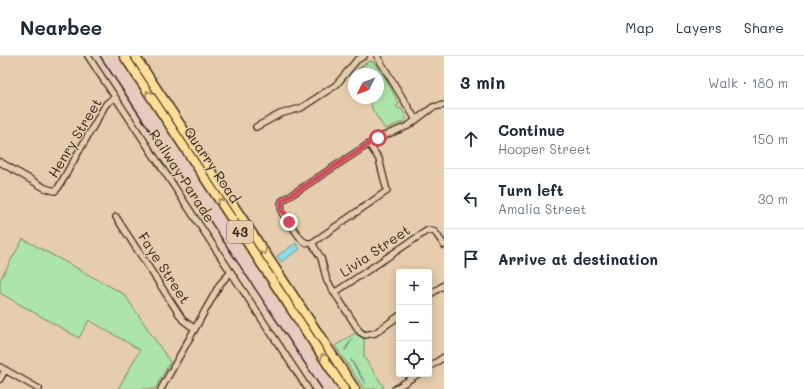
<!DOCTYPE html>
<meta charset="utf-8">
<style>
body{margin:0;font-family:Mali,sans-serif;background:#f2f2f3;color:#1f2937}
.controls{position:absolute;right:12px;bottom:12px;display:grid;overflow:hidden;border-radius:4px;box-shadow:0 2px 10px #0003}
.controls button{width:36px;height:36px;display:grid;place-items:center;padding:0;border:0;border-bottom:1px solid #e0e1e3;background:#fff;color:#1f2937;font:20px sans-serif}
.compass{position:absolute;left:348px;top:12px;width:36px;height:36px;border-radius:50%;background:#fff;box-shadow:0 2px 10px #0003;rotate:227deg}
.stop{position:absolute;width:12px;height:12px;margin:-9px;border:3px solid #d1495b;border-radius:50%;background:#fff}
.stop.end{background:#d1495b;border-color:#fff;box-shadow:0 1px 4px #0008}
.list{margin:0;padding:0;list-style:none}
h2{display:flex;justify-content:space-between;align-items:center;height:52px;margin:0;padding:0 16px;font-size:17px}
h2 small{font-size:13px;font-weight:400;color:#747a83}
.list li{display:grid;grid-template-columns:26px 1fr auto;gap:12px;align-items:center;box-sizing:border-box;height:60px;padding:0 16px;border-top:1px solid #e0e1e3}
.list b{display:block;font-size:15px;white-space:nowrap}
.list p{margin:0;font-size:13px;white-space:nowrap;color:#747a83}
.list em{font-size:13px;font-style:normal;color:#747a83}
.icon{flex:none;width:22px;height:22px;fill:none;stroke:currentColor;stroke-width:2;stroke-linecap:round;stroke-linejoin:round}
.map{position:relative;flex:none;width:444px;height:333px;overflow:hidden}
header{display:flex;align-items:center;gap:24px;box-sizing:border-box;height:56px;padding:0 20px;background:#fff;border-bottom:1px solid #e0e1e3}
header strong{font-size:19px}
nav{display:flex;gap:22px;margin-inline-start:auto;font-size:14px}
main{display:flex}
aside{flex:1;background:#fff}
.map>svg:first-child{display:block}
.built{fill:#e7cac0}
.green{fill:#ade5a9;stroke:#748864}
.water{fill:#8cdbe9;stroke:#6c9498}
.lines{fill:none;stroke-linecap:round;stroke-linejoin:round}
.stream{stroke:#6c9498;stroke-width:1.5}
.minor-casing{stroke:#3b2a1e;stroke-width:8}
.primary-casing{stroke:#3b2a1e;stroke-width:11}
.minor{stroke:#e5cdad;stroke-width:5.5}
.primary{stroke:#fedd96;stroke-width:8}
.rail{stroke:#3b2a1e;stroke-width:1.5}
.oneway{stroke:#9c845a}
.route{stroke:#d1495b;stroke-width:5}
.labels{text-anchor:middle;stroke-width:3;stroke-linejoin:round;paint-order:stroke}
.shield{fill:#e5cdad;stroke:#6e5b49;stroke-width:1}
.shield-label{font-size:13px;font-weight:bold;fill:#3b2a1e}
.street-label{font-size:14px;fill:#3b2a1e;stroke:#e5cdad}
</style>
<header>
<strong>Nearbee</strong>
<nav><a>Map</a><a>Layers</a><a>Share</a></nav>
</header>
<main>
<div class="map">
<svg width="444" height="333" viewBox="0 0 444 333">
<rect width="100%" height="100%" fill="#e5cdad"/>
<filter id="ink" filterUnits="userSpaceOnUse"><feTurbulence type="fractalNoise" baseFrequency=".025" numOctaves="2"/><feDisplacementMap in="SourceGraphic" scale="8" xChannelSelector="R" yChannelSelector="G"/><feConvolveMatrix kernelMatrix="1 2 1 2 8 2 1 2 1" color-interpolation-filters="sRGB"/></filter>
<g filter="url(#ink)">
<!-- built -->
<path class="built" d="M95 0H115L335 333H318Z"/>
<!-- green -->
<path class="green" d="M369 5 374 6 385 21 399 48 396 50 399 53 401 52 406 61 405 65 385 73 373 55 370 45 373 42H378V18H361L358 13Z
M23 183 124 238 170 306 155 333H118L140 294 89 264 79 282 0 237V224Z
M355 277 364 283V301L384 331 381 333H364L335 290Z"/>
<!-- water -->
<path class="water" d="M296 187 300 193 281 206 277 200Z"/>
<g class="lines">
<!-- stream -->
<path class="stream" d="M345 294 352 283
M351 304 365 327"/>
<defs>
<path id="minor" d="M88 0 308 333
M377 0 416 64
M256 71 280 58 301 52 336 29 357 4 364 0
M0 106 45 132 55 135 58 132 106 48 115 41
M116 161 183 264 195 273
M312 187H306L301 183 282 157 281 149 282 145 378 82 408 70 433 51 444 49
M312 187 321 202 327 225 360 276 365 279 375 277 399 260
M312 187 387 135 379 103 369 88
M334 237 428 174 435 176 444 189
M429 239 444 229
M0 311 39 333
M429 311 444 301
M0 323 5 314
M161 333 220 228 231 216
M395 333 418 318"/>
<path id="primary" d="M124 0 344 333
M135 0 355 333"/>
</defs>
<!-- minor casing -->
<use href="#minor" class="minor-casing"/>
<!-- primary casing -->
<use href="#primary" class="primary-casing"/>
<!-- minor -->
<use href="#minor" class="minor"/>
<!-- primary -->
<use href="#primary" class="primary"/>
<!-- rail -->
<path class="rail" d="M100 0 322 333"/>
</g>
<!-- one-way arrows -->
<defs><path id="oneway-chevron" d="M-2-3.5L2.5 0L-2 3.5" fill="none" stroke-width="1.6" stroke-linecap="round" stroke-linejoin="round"/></defs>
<g class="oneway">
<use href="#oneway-chevron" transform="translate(148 37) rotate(-123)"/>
<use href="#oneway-chevron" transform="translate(220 145) rotate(-123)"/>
<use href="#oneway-chevron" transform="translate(264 196) rotate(56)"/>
<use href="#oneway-chevron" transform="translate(323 300) rotate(-123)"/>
</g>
</g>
<g class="lines" filter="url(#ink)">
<!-- route -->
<path class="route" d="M289 166 281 153 282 145 378 82"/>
</g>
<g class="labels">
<!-- shield labels -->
<rect class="shield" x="227" y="165" width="26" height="22" rx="3"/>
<g class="shield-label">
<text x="240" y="181">43</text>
</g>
<!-- street labels -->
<g class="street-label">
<text transform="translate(75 82) rotate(-59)" y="5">Henry Street</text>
<text transform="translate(212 109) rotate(56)" y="5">Quarry Road</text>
<text transform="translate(182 120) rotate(57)" y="5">Railway Parade</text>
<text transform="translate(375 195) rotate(-34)" y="5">Livia Street</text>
<text transform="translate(164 212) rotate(57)" y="5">Faye Street</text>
</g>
</g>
</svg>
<div class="controls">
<button>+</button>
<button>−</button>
<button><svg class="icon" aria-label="locate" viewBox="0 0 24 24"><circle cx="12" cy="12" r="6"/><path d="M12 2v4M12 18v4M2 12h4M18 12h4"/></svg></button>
</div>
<svg class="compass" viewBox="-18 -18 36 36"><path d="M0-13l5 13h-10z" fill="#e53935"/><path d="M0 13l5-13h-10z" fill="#747a83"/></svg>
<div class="stop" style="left:378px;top:82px"></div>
<div class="stop end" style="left:289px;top:166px"></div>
</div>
<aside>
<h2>3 min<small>Walk · 180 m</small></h2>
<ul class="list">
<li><svg class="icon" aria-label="ahead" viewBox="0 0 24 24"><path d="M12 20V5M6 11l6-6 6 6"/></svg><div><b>Continue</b><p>Hooper Street</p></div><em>150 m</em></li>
<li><svg class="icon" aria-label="left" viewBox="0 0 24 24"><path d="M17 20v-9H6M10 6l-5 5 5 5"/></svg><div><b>Turn left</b><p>Amalia Street</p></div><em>30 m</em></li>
<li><svg class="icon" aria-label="arrive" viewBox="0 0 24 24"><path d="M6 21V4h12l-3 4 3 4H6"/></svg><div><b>Arrive at destination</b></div></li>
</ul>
</aside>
</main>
